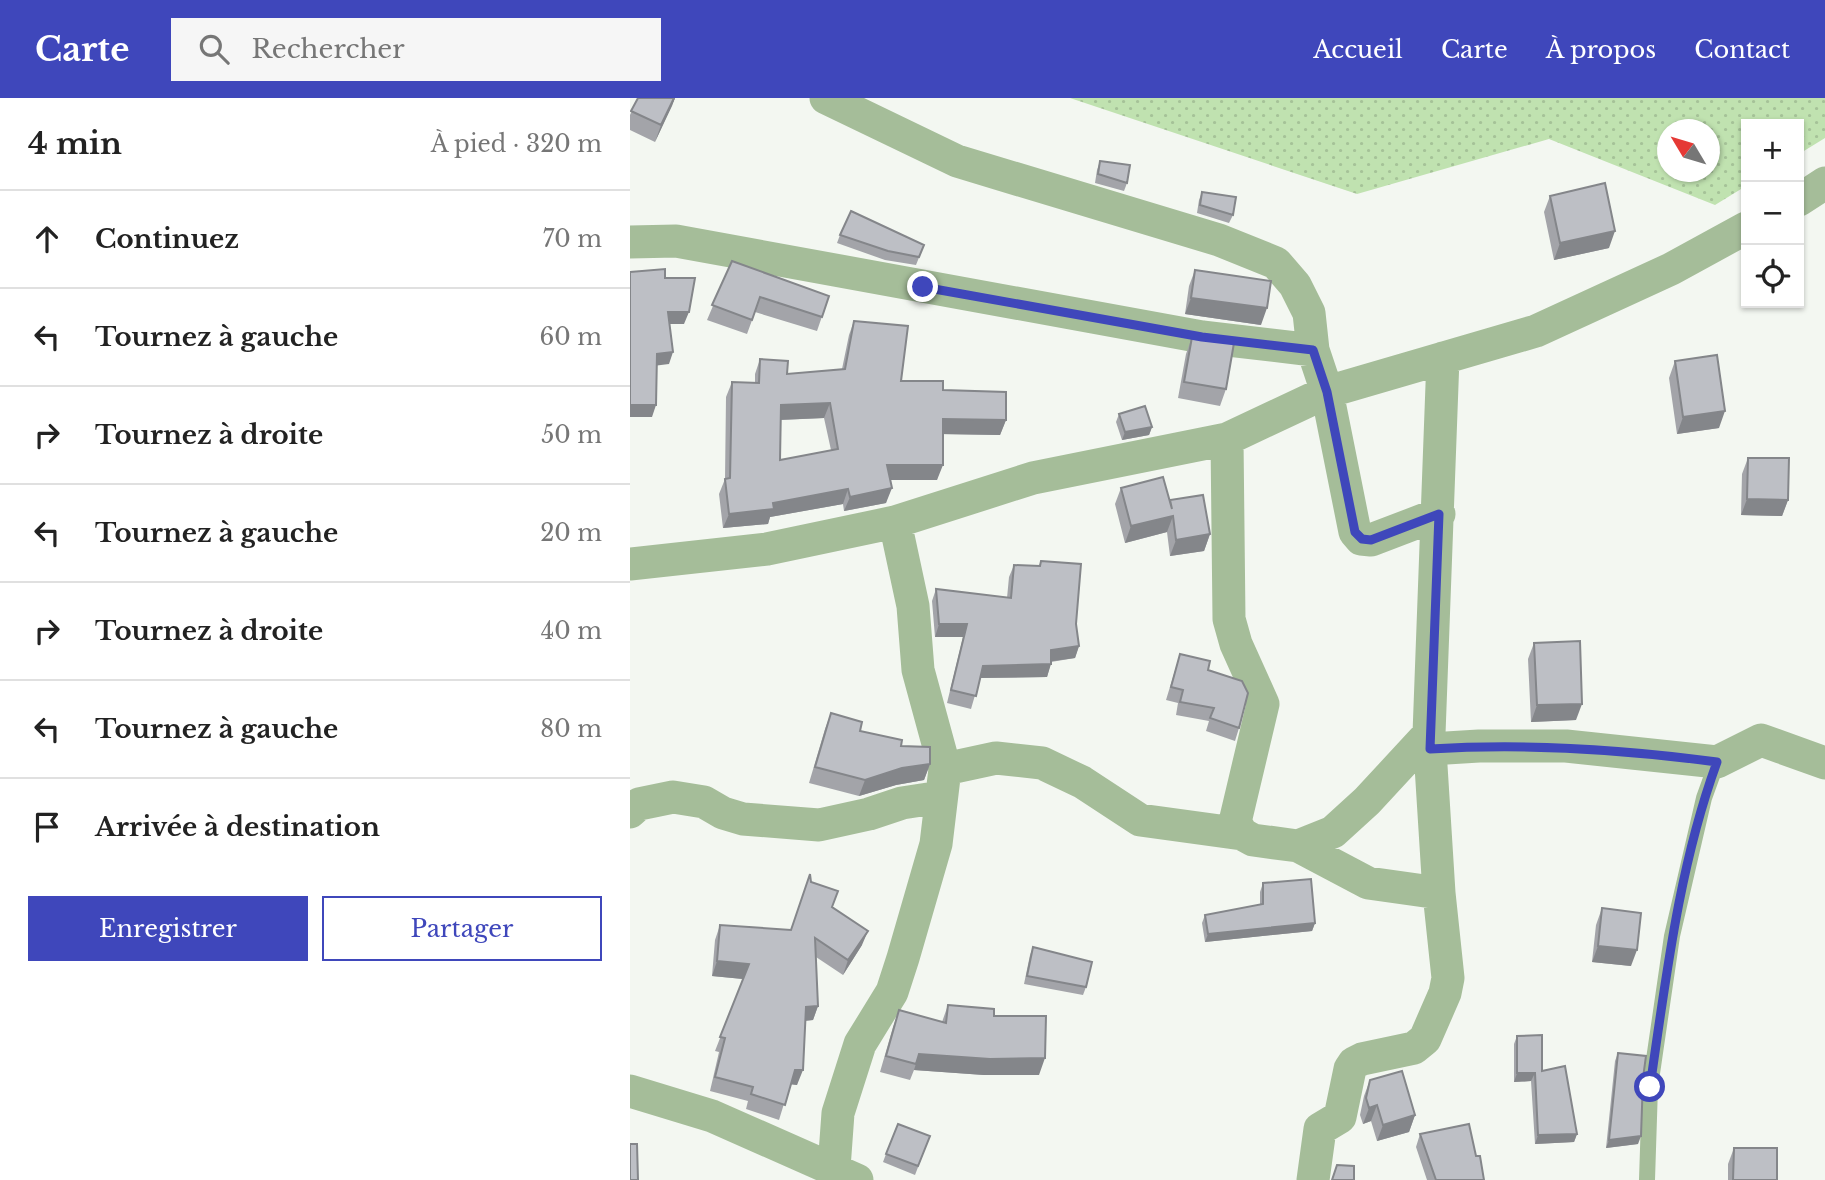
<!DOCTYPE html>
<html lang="fr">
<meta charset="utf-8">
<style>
body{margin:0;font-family:"Libre Baskerville",serif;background:#f6f6f6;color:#222}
.controls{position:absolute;right:21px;top:21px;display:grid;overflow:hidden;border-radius:0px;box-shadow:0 2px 5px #0004}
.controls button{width:63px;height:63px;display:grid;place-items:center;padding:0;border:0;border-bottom:2px solid #e0e0e0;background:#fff;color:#222;font:35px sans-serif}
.compass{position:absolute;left:1027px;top:21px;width:63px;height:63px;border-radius:50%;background:#fff;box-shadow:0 2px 5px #0004;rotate:308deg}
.stop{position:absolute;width:21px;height:21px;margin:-16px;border:5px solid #3f47bb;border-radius:50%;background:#fff}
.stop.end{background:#3f47bb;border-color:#fff;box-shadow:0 2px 7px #0008}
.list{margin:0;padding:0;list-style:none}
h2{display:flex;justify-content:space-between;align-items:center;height:91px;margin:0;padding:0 28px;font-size:30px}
h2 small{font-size:23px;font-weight:400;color:#767676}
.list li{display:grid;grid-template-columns:46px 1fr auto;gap:21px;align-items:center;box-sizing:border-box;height:98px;padding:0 28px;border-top:2px solid #e0e0e0}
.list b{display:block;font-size:26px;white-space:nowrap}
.list em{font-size:23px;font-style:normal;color:#767676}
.actions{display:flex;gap:14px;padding:21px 28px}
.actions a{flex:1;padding:16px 0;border:2px solid #3f47bb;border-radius:0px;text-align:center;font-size:24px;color:#3f47bb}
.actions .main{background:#3f47bb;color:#fff}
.icon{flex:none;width:38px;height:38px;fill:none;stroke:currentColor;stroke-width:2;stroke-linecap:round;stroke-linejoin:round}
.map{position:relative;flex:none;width:1195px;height:1082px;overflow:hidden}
header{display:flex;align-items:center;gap:42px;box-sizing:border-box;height:98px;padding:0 35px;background:#3f47bb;color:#fff}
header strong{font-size:33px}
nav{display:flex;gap:38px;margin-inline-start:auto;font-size:24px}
.search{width:490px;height:63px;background:#f6f6f6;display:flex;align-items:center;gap:18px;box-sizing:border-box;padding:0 24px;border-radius:0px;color:#767676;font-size:26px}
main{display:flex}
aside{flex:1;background:#fff}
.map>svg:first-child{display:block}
.green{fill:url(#green-dots);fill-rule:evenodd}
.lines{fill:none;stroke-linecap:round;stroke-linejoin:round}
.lane{stroke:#a5bd99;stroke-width:16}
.street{stroke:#a5bd99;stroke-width:33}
.wall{fill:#a3a4a9;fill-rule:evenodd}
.shaded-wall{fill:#84868a}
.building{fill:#bdbfc5;stroke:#84868a;stroke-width:2;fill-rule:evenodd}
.route{stroke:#3f47bb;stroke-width:9}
</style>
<header>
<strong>Carte</strong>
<div class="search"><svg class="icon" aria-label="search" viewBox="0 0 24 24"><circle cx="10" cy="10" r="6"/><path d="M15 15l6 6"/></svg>Rechercher</div>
<nav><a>Accueil</a><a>Carte</a><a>À propos</a><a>Contact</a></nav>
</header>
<main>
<aside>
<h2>4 min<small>À pied · 320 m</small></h2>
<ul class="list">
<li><svg class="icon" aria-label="ahead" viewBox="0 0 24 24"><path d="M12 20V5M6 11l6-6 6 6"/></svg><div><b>Continuez</b></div><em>70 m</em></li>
<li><svg class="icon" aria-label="left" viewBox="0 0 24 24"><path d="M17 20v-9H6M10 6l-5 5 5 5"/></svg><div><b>Tournez à gauche</b></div><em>60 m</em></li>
<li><svg class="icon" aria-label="right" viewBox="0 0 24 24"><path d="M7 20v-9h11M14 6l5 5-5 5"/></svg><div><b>Tournez à droite</b></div><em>50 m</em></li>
<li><svg class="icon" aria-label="left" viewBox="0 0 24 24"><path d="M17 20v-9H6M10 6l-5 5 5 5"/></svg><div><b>Tournez à gauche</b></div><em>20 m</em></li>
<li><svg class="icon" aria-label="right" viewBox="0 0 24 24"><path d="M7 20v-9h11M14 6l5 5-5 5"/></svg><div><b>Tournez à droite</b></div><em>40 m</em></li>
<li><svg class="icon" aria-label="left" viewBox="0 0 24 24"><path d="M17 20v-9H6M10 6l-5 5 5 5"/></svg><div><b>Tournez à gauche</b></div><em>80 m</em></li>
<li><svg class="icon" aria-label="arrive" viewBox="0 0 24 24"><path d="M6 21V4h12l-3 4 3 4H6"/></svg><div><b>Arrivée à destination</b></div></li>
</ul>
<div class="actions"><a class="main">Enregistrer</a><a>Partager</a></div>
</aside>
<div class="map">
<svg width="1195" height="1082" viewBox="0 0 1195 1082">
<defs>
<pattern id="green-dots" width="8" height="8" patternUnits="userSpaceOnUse" patternTransform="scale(1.75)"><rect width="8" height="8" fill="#c0e2b0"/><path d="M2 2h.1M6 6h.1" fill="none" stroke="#a5c298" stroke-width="1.8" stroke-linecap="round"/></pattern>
</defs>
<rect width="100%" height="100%" fill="#f3f7f1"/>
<!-- green -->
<path class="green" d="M440 0H1195V40L1169 56V26H1116V88L1085 107 919 41 727 96ZM1038 32H1080V74H1038Z"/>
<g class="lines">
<!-- lane -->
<path class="lane" d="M1017 1082 1020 989 1042 838 1074 700 1087 664"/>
<!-- street -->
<path class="street" d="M196 0 327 63 589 142 646 165 665 187 679 215 683 252 697 294 725 434 731 441 741 442 809 416
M1169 102 1195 85
M0 144 46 143 572 239 683 252
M597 341 599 521 606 546 633 606 605 724 612 736 623 742 668 748 738 785 809 795
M0 466 137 451 265 424 403 380 597 341 697 294 906 233 1041 171 1116 130
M800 651 849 648H936L1087 664 1131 642 1195 665
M315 671 366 660 412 665 452 684 510 722 612 736
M0 714 9 706 43 699 74 704 93 715 113 721 189 727 239 716 272 705 311 699
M668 748 703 734 737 703 799 636
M0 993 82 1018 227 1082
M204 1070 208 1015 230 946 262 894 273 860 306 746 315 671 288 572 283 508 265 424
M683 1082 690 1031 710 1019 720 971 724 965 732 961 784 950 795 941 815 895 818 880 809 795 799 636 813 260"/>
</g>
<!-- wall -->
<path class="wall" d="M8 0H45L25 44 0 32V17Z
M470 63 497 85 494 93 465 85 467 72Z
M572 94 603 117 599 125 567 115 569 102Z
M920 98 979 150 924 162 914 114Z
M210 137 294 147 286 167 255 162 207 145Z
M102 163 199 198 187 233 125 214 117 236 77 222Z
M565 172 631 227 555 216 559 188Z
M224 223 271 283 313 292 376 322 370 337 313 336 307 382H260L256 405 214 413 213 406 140 419 138 426 93 430 89 396 95 381 96 299 102 284 125 285V276L130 261 157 276 212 271 219 237ZM194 320 201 352 150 362 151 322Z
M562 239 596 291 590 308 548 300 556 256Z
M1045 263 1089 330 1047 336 1039 280Z
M489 316 522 329 519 337 492 342 486 324Z
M1118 360 1158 402 1152 418 1111 417 1112 376Z
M491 390 540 404 580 436 574 453 540 458 537 434 495 445 485 406Z
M411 463 446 526 449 548 445 560 421 564 417 579 350 580 341 611 317 605 333 539H305L302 503 306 491 377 500 379 479 384 467 409 468Z
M904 545 946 622 901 624 898 561Z
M550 556 578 572 609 630 605 643 576 633 579 623 546 617 548 605 536 602Z
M201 615 230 633 271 648 300 666 294 682 266 687 229 698 179 685 195 631Z
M181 784 232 847 213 877 186 859 188 908 183 922 175 923 167 987 160 986 149 1022 116 1011 118 1003 80 993 89 954 85 953 113 881 82 878 85 842 90 827 161 832Z
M633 785 685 825 682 833 575 844 572 825 575 817 630 807V794Z
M972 810 1001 868 962 864 966 827Z
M403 849 456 889 453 897 394 886 400 857Z
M318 907 364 918 409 977H354L284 972 280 982 250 974 263 929 269 912 312 924Z
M887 938 947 1036 944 1044 905 1046 901 983 884 984V946Z
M988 955 1013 980 1008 1046 976 1050 985 963Z
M740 982 785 1017 779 1034 747 1043 741 1023 733 1026 730 1017 734 998Z
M790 1036 846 1058 854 1082H797L786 1049Z
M300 1038 285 1077 253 1064 256 1056Z
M1104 1050 1147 1082H1098V1066Z"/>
<!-- shaded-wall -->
<path class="shaded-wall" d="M44 0H45L42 8 25 44 31 27Z
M985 133 979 150 924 162 930 145Z
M561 200 637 210 631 227 555 216Z
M38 214H59L54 226H34Z
M43 254 39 266 23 268 27 256Z
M200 305 194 320 146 322 151 307Z
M0 307H26L22 319H0Z
M1095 313 1089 330 1047 336 1053 319Z
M313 321 376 322 370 337 308 336Z
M522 329 519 337 492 342 495 334Z
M257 367H313L307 382H252Z
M262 390 256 405 214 413 220 399Z
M218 391 213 406 140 419 138 426 93 430 99 416 143 405Z
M1117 401 1158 402 1152 418 1111 417Z
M543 418 537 434 495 445 501 428Z
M580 436 574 453 540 458 546 442Z
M309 526H337L333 539H305Z
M449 548 445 560 416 564 421 552Z
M421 566 417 579 348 580 353 568Z
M952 606 946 622 901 624 907 607Z
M300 666 294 682 266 687 229 698 235 682 272 670Z
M685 825 682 833 575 844 578 836Z
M238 833 232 847 213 877 218 862Z
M968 848 1007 852 1001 868 962 864Z
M87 863 119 866 113 881 82 878Z
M188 908 183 922 171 923 176 909Z
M289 956 415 960 409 977H354L284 972Z
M165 972H173L167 987 159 986Z
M887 975H905L901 983 884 984Z
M747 1007 741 1023 733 1026 739 1010Z
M785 1017 779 1034 747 1043 753 1027Z
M947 1036 944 1044 905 1046 908 1037Z
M1011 1038 1008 1046 976 1050 979 1042Z"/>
<!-- building -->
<path class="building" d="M8 0H44L31 27 1 13Z
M470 63 500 67 497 85 468 76Z
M975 85 985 133 930 145 920 98Z
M572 94 606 99 603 117 570 107Z
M221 113 294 147 289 159 258 153 210 137Z
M102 163 199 198 192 219 130 199 122 222 82 207Z
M35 171V180H65L59 214H38L43 254 27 256 26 307H0V174Z
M565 172 641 183 637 210 561 200Z
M224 223 278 228 271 283H313V292L376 294V322L313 321V367H257L262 390 220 399 218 391 143 405 144 411 99 416 95 381 100 380 102 284 129 285 130 261 158 263 157 276 215 271ZM200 305 208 351 150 362 151 307Z
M562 239 604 245 596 291 554 284Z
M1087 257 1095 313 1053 319 1045 263Z
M515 308 522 329 495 334 489 316Z
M1118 360H1159L1158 402 1117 401Z
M533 379 542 411 540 402 573 397 580 436 546 442 543 418 501 428 491 390Z
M411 463 451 466 446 526 449 548 421 552V566L353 568 346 598 321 592 337 526H309L306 491 381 500 384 467 410 468Z
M950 543 952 606 907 607 904 545Z
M550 556 580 563 578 572 612 583 618 595 609 630 580 620 584 610 550 604 553 592 541 589Z
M201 615 232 624 230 633 272 642 271 648 300 649V666L272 670 235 682 185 669Z
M180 776 181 784 208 793 202 809 238 833 218 862 185 840 188 908 176 909 173 972H165L155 1007 121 996 123 989 85 979 95 940 90 939 119 866 87 863 90 827 161 832Z
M681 781 685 825 578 836 575 817 633 806V785Z
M972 810 1011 815 1007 852 968 848Z
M403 849 462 864 456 889 397 878Z
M318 907 364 911V918H416L415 960 360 961 289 956 286 966 256 958 269 912 316 925Z
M912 937V973L935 968 947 1036 908 1037 905 975H887V938Z
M988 955 1016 958 1013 980 1011 1038 979 1042Z
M772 973 785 1017 753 1027 747 1007 739 1010 736 1000 740 982Z
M268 1026 300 1038 288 1068 256 1056Z
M839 1026 846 1058H850L854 1082H806L790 1036Z
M0 1046H7L8 1082H0Z
M1104 1050H1147V1082H1103Z
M707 1067 724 1068V1082H702Z"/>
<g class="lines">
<!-- route -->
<path class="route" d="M293 189 572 239 683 252 697 294 725 434 732 441 741 442 809 416 800 651C897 645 991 651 1087 664 1049 768 1036 880 1020 989"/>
</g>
</svg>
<div class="controls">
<button>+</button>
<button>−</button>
<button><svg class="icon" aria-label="locate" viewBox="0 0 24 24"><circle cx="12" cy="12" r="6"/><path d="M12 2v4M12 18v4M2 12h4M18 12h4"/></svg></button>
</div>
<svg class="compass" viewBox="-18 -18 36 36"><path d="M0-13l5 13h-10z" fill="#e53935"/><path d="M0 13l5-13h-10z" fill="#767676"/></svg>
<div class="stop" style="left:1020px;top:989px"></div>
<div class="stop end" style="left:293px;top:189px"></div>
</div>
</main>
